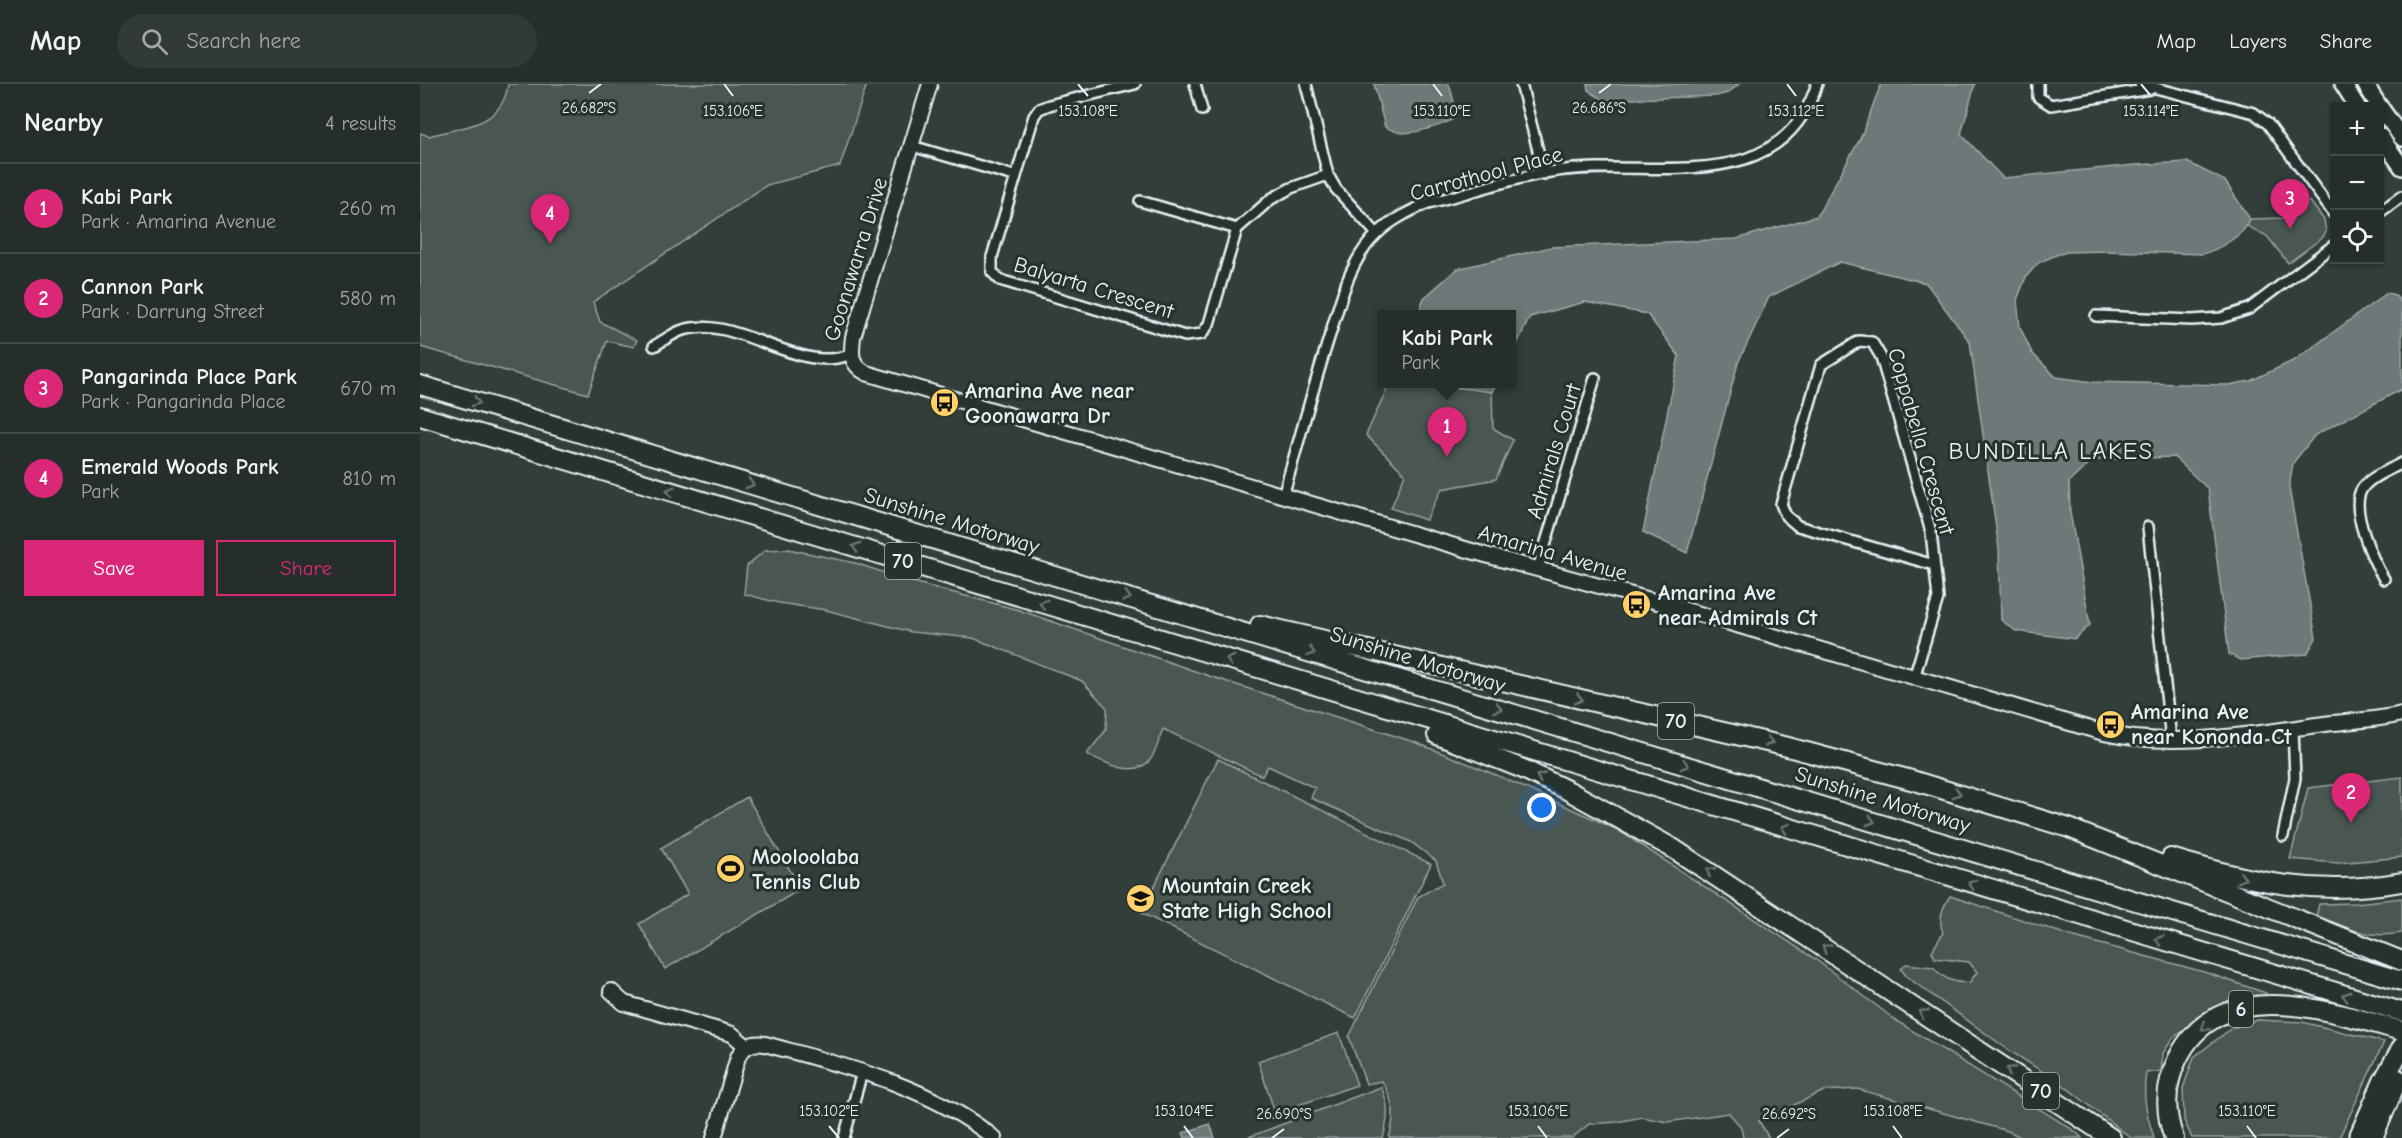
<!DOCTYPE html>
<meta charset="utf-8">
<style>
body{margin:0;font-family:"Comic Neue",sans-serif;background:#323a37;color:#f1f3f6}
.controls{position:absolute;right:18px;top:18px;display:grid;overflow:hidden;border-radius:0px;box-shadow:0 2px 4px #0004}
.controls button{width:54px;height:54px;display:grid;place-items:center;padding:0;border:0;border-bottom:2px solid #424a47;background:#262e2b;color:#f1f3f6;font:30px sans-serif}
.you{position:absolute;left:1122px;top:724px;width:21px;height:21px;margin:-15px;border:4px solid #fff;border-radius:50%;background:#1a73e8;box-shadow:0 0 0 9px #1a73e833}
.badge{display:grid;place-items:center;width:39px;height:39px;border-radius:50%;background:#db2777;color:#fff;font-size:20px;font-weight:700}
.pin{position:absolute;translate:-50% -50px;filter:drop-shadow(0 2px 3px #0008)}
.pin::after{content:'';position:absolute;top:32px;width:21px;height:18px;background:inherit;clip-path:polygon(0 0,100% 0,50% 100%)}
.popup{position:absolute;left:958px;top:226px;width:138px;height:78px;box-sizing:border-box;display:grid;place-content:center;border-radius:0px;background:#262e2b;filter:drop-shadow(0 2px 4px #0005);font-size:20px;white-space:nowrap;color:#a4a8a9}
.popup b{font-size:22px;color:#f1f3f6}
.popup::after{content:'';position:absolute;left:50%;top:100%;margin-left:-12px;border:12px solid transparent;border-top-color:#262e2b}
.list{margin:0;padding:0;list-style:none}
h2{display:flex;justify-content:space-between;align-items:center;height:78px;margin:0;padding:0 24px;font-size:26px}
h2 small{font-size:20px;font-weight:400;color:#a4a8a9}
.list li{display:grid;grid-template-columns:39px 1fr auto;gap:18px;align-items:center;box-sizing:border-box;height:90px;padding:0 24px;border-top:2px solid #424a47}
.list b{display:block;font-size:22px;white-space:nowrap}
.list p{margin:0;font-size:20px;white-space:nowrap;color:#a4a8a9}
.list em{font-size:20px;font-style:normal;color:#a4a8a9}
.actions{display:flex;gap:12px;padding:18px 24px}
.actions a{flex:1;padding:14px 0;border:2px solid #db2777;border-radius:0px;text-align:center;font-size:21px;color:#db2777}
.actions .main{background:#db2777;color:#fff}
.icon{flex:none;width:33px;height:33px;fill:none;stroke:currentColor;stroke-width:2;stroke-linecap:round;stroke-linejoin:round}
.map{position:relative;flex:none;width:1982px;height:1054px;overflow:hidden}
header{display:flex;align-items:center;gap:36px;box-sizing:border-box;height:84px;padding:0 30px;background:#262e2b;border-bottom:2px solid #424a47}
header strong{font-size:28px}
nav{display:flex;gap:33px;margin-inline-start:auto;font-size:21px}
.search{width:420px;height:54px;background:#323a37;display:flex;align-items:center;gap:15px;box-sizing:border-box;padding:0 21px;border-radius:33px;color:#a4a8a9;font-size:22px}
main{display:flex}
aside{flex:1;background:#262e2b}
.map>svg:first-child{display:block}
.green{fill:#495651;stroke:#98a4a4;stroke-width:1.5}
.water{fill:#6d7978;stroke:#9ea9ab;stroke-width:1.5}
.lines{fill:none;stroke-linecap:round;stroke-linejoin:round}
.street-casing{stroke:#e8f1f8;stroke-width:14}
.secondary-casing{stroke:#e8f1f8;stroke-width:18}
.primary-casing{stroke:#e8f1f8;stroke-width:20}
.highway-casing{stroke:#e8f1f8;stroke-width:22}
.street{stroke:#26332d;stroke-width:9}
.secondary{stroke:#26332d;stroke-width:14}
.primary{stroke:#26332d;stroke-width:15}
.highway{stroke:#26332d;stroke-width:18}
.oneway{stroke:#6a7674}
.ticks{fill:none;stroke:#e8f1f8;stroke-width:2}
.labels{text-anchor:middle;stroke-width:6;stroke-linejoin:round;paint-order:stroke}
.shield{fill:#26332d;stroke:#aeb8bb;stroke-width:1.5}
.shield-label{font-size:21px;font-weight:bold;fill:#e8f1f8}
.street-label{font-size:22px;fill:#e8f1f8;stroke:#26332d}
.poi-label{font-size:22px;font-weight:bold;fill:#e8f1f8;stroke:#26332d;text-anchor:start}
.neighbourhood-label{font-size:24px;letter-spacing:1.5px;fill:#e8f1f8;stroke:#26332d}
.ticks-label{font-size:15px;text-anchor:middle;fill:#e8f1f8;stroke:#26332d;stroke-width:6;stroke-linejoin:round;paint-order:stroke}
</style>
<header>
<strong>Map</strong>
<div class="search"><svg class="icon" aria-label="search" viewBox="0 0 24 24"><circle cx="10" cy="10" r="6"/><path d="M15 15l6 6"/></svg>Search here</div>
<nav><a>Map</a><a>Layers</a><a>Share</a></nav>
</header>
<main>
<aside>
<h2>Nearby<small>4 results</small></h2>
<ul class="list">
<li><span class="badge">1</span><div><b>Kabi Park</b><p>Park · Amarina Avenue</p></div><em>260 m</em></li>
<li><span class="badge">2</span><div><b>Cannon Park</b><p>Park · Darrung Street</p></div><em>580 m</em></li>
<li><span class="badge">3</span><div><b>Pangarinda Place Park</b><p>Park · Pangarinda Place</p></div><em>670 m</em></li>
<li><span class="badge">4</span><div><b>Emerald Woods Park</b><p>Park</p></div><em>810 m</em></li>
</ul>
<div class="actions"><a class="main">Save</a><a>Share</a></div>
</aside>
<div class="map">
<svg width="1982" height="1054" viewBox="0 0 1982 1054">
<rect width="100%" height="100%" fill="#323e39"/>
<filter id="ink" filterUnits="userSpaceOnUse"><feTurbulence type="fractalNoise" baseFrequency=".0167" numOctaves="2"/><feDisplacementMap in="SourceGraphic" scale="12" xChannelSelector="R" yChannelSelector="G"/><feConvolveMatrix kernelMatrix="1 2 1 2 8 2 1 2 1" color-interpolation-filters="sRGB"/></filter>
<g filter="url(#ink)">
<!-- green -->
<path class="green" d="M88 0H447L420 82 347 101 173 218 180 238 217 256 214 263 187 257 168 310 0 263V49L9 52C44 42 83 42 88 0Z
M1890 117 1904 136 1906 148 1902 154 1868 179 1847 152 1827 142 1830 135 1866 134Z
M969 300H1011L1072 308 1073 344 1093 356 1076 395 1022 405 1006 436 971 424 985 390 946 351Z
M368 465 435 479 489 497 599 526 789 592 997 659 1081 693 1198 746 1395 875 1478 938 1655 1047 1662 1054H1603L1588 1047 1437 1005 1404 1007 1339 1037 1349 1054H1323L1321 1043 1309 1029 1247 1038 1222 1033 1197 1038 1169 1040 1152 1054H969C976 1030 974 1018 962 997L946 1000 929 953 998 813 1023 799 1016 777 991 758 891 714 895 704 848 682 842 692 743 645C739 655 737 667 730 676 715 695 683 678 667 670L686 646 687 624 662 597 553 554 491 548 406 526 359 519 324 510 327 482 345 466Z
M798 675 1011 780 935 934 721 829Z
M1982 693V773L1918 779 1870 775 1888 704Z
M327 713 381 805 245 885 219 840 268 810 241 764Z
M1530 812 1651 852 1784 888 1846 909V914L1798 924 1775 937 1753 954 1743 969 1741 987 1726 989C1722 1012 1727 1032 1734 1054H1711L1642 1000 1590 967 1487 893 1481 885 1486 880 1513 883C1524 895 1534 900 1550 898L1557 888 1549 878 1515 874 1512 867 1523 849C1518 835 1522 824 1530 812Z
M1982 814V849C1948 855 1927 844 1896 833L1899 820 1936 819Z
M1837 936 1882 938 1964 958 1919 1054H1772L1764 1036 1763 1004 1774 973 1812 944Z
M919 949 937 1001 855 1029 838 977Z
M961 1003C970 1021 968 1036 963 1054H826Z"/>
<!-- water -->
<path class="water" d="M954 0H1029L1036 25 1035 34C1025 41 997 49 983 49 977 49 970 45 965 43Z
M1167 0H1319L1308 9 1296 12 1183 16 1168 6Z
M1461 0H1555L1541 50 1583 94 1715 81 1767 78 1805 97 1830 135C1825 151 1798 166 1782 170L1687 167 1647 168 1636 171 1618 179 1606 193 1597 216 1600 243 1612 269 1636 293 1673 298 1808 301 1830 297 1875 276 1967 209 1975 211 1982 220V305L1895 351 1873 379 1869 404 1896 554 1887 570 1820 576 1809 570 1788 405 1754 373 1673 376 1649 398 1650 428 1670 541 1655 555 1596 547 1581 536 1579 465 1550 258 1506 199 1420 178 1349 213 1318 279 1267 469 1223 448 1259 272 1227 230 1165 218 1110 233 1092 270V230H998L1004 214 1037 185 1131 163 1316 155 1397 132 1441 53Z
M1011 300H1076L1072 308Z
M790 1040 795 1054H765L763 1049Z"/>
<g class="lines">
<defs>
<path id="street" d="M715 0 629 21 619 25 614 32 572 173V188L580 196 765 252 782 250 789 240 817 145 851 115 871 104 908 91
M775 0 782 26
M886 0 908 91 916 105 957 150
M1101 0 1124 90
M1618 0V13L1631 21 1730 5
M1720 0 1834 29 1848 40 1914 130
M492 62 594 92
M720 117 817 145
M1960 128 1982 112
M1676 232 1772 236 1801 234 1829 225 1914 161
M234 262C243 257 253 249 263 246 315 229 381 293 431 270
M863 412C878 360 892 308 908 257 920 221 928 177 957 150 971 136 990 127 1008 119 1051 109 1094 93 1137 87 1230 73 1359 118 1397 0
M1728 443 1751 656
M1118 485 1175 294
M1964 495C1953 477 1929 424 1942 405 1949 393 1970 386 1982 379
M1494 594 1518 514 1511 448 1461 273 1452 258 1439 257 1401 281 1361 420 1366 432 1378 442 1514 481
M1863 752 1875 694 1873 645
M424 1054 442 988"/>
<path id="secondary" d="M510 0 433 253C431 270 430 280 446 289L1055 468 1252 522 1684 649C1755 665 1832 650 1904 640 1930 637 1957 636 1982 630
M191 907 204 919 312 950 326 962
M294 1054 318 973C324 962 332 958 345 960 424 982 508 1001 574 1054"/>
<path id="primary" d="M1923 0 1937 22
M1945 0 1959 22
M1960 23 1982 54
M1960 52 1982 83"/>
<path id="highway" d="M0 301 1982 897
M0 332 1982 928
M840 541 1364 662 1495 697 1649 744 1982 877
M1017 651 1103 685 1149 707 1254 765 1691 1054
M1751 774C1831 798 1898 813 1982 798
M1754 1054C1744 1027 1745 1000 1758 974 1800 888 1913 928 1982 947
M1938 1054 1963 997 1982 963
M1953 1054 1978 995"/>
</defs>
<!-- street casing -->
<use href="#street" class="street-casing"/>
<!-- secondary casing -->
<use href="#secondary" class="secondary-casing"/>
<!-- primary casing -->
<use href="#primary" class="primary-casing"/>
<!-- highway casing -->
<use href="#highway" class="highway-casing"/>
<!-- street -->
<use href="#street" class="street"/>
<!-- secondary -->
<use href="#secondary" class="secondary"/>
<!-- primary -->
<use href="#primary" class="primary"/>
<!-- highway -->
<use href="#highway" class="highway"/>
</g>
<!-- one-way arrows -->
<defs><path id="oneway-chevron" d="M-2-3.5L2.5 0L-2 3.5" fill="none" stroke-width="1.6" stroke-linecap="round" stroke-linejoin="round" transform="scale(1.5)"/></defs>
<g class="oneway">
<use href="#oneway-chevron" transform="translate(56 318) rotate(17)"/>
<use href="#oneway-chevron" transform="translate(330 400) rotate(17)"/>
<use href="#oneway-chevron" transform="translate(250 407) rotate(-163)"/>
<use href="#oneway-chevron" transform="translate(436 463) rotate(-163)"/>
<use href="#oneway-chevron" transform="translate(707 513) rotate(17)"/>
<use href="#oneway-chevron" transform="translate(623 520) rotate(-163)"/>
<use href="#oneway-chevron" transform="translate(891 568) rotate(17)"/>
<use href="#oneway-chevron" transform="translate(810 576) rotate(-163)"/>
<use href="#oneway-chevron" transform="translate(1159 615) rotate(13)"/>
<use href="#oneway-chevron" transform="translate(1078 624) rotate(17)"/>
<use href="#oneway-chevron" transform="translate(1349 658) rotate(13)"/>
<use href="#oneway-chevron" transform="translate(1265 681) rotate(17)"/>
<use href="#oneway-chevron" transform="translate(1120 693) rotate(-155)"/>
<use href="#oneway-chevron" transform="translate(1537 709) rotate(16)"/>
<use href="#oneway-chevron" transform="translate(1451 737) rotate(17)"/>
<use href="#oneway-chevron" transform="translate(1365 744) rotate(-163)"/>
<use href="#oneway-chevron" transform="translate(1290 787) rotate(-147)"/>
<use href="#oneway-chevron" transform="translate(1822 794) rotate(13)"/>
<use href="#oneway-chevron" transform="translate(1552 800) rotate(-163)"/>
<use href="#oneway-chevron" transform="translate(1739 856) rotate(-163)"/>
<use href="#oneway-chevron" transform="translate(1406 864) rotate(-146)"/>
<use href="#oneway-chevron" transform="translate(1926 912) rotate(-164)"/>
<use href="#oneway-chevron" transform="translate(1503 929) rotate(-147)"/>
<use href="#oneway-chevron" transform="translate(1785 943) rotate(144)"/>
<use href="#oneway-chevron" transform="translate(1590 986) rotate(-146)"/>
</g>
</g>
<!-- ticks -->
<path class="ticks" d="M304 0 313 12M658 0 668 12M1013 0 1022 12M1367 0 1376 12M1721 0 1731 12M169 9 181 0M1179 9 1191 0M409 1042 419 1054M764 1042 773 1054M1118 1042 1127 1054M1473 1042 1482 1054M1827 1042 1836 1054M852 1054 864 1045M1357 1054 1369 1045"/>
<!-- icons -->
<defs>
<symbol id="bus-disc" viewBox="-11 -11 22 22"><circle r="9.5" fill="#ffd166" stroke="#26332d"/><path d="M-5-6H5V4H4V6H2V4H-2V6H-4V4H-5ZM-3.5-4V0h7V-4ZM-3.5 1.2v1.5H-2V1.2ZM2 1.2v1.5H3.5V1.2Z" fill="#111"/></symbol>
<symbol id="stadium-disc" viewBox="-11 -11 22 22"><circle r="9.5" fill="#ffd166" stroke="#26332d"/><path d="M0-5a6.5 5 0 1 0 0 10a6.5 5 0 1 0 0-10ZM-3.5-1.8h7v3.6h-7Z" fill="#111"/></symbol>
<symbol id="school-disc" viewBox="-11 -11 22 22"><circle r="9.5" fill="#ffd166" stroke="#26332d"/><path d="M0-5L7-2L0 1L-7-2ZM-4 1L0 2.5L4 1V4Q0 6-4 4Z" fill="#111"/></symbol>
</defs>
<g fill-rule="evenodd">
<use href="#bus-disc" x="508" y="302" width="33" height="33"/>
<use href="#bus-disc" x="1200" y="504" width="33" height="33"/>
<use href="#bus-disc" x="1674" y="624" width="33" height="33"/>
<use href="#stadium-disc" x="294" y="768" width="33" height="33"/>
<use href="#school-disc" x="704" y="798" width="33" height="33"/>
</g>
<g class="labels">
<!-- shield labels -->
<g class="shield">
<rect x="465" y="459" width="36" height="36" rx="4.5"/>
<rect x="1238" y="619" width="36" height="36" rx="4.5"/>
<rect x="1809" y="907" width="24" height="36" rx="4.5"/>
<rect x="1603" y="989" width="36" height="36" rx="4.5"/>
</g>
<g class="shield-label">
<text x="483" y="484">70</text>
<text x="1256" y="644">70</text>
<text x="1821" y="932">6</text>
<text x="1621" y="1014">70</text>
</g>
<!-- street labels -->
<g class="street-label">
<text transform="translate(1066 89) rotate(-15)" y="8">Carrothool Place</text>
<text transform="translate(435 175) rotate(-73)" y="8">Goonawarra Drive</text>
<text transform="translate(674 203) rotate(17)" y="8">Balyarta Crescent</text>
<text transform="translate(1502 357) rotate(74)" y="8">Coppabella Crescent</text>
<text transform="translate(1133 367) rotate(-73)" y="8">Admirals Court</text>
<text transform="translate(532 436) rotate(17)" y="8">Sunshine Motorway</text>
<text transform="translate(1133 468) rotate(16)" y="8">Amarina Avenue</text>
<text transform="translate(998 575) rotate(17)" y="8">Sunshine Motorway</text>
<text transform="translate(1463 715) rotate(17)" y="8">Sunshine Motorway</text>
</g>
<!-- poi labels -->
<g class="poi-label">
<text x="545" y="314">Amarina Ave near<tspan x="545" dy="25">Goonawarra Dr</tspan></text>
<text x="1238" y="516">Amarina Ave<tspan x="1238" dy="25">near Admirals Ct</tspan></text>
<text x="1711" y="635">Amarina Ave<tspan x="1711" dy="25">near Kononda Ct</tspan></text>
<text x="332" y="780">Mooloolaba<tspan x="332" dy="25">Tennis Club</tspan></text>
<text x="742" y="809">Mountain Creek<tspan x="742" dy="25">State High School</tspan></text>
</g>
<!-- neighbourhood labels -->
<g class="neighbourhood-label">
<text x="1631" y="375">BUNDILLA LAKES</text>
</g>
</g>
<g class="ticks-label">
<text x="169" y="29">26.682°S</text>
<text x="1179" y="29">26.686°S</text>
<text x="1376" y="32">153.112°E</text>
<text x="1731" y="32">153.114°E</text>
<text x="313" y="32">153.106°E</text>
<text x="668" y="32">153.108°E</text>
<text x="1022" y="32">153.110°E</text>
<text x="409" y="1032">153.102°E</text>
<text x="764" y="1032">153.104°E</text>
<text x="1118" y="1032">153.106°E</text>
<text x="1473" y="1032">153.108°E</text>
<text x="1827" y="1032">153.110°E</text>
<text x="864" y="1035">26.690°S</text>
<text x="1369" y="1035">26.692°S</text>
</g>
</svg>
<div class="controls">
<button>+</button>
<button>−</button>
<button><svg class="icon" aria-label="locate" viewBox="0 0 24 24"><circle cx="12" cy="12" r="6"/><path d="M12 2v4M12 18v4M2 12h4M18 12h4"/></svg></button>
</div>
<div class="you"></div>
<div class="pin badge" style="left:1027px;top:373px">1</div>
<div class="popup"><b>Kabi Park</b>Park</div>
<div class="pin badge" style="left:1931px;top:739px">2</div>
<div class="pin badge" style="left:1870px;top:145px">3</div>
<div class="pin badge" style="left:130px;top:160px">4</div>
</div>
</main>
